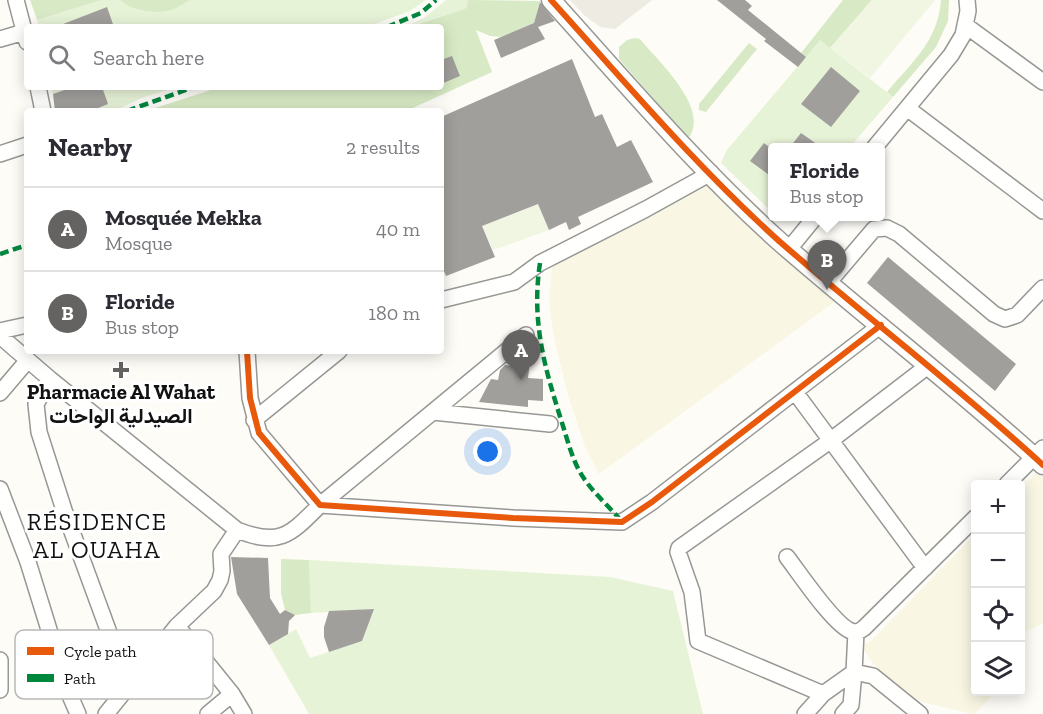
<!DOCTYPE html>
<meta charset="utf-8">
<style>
body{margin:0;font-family:"Zilla Slab",Vazirmatn,serif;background:#f2f2f3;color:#2b2b33}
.controls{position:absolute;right:18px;bottom:18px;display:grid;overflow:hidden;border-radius:6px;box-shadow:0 3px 15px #0003}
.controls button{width:54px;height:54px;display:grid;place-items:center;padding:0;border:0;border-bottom:2px solid #e1e1e2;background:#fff;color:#2b2b33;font:30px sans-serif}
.you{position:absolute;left:488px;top:452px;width:21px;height:21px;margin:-15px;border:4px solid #fff;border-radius:50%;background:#1a73e8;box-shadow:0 0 0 9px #1a73e833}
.badge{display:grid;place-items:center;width:39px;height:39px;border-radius:50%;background:#646362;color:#fff;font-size:20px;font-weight:700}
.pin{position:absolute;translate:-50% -50px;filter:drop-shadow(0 2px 3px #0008)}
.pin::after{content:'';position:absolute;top:32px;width:21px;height:18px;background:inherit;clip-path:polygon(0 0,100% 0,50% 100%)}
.popup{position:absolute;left:768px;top:143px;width:117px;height:78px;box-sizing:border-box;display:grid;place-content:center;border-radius:6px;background:#fff;filter:drop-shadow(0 2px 4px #0005);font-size:20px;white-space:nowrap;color:#7c7c81}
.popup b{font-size:22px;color:#2b2b33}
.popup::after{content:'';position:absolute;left:50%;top:100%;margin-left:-12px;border:12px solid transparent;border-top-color:#fff}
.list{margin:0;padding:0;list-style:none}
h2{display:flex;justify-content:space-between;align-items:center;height:78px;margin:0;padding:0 24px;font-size:26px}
h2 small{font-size:20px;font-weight:400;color:#7c7c81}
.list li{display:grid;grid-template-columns:39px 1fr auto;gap:18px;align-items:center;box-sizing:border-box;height:84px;padding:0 24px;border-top:2px solid #e1e1e2}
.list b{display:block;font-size:22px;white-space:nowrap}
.list p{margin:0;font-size:20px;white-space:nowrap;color:#7c7c81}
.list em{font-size:20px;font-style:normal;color:#7c7c81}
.icon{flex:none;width:33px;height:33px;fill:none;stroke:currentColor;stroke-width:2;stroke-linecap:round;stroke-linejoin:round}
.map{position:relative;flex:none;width:1043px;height:714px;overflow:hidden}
.search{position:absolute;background:#fff;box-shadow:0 3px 15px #0003;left:24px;top:24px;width:420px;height:66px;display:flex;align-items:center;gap:15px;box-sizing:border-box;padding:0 21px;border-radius:6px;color:#7c7c81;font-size:22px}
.panel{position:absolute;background:#fff;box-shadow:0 3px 15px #0003;left:24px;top:108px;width:420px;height:246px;border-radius:6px}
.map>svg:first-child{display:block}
.farmland{fill:#f9f7e4}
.green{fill:#e7f3d7}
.forest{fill:#d8eac5}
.pitch{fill:#f0f6e1}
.plaza{fill:#edebe2}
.building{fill:#a19f9c}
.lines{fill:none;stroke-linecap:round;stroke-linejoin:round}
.minor-casing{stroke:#979795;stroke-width:18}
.tertiary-casing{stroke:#979795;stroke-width:21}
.minor{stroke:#fffffe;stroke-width:15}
.tertiary{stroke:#fffffe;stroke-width:18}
.quiet{stroke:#00873e;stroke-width:4.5;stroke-dasharray:9 4.5;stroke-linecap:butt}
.cycleway-casing{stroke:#fff;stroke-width:10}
.cycleway{stroke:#e8590c;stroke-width:6}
.poi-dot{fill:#646362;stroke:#fff;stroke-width:2}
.labels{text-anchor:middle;stroke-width:6;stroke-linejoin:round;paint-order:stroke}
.poi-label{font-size:21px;font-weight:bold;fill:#111;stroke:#fff}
.quarter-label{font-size:24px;letter-spacing:1.5px;fill:#111;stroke:#fff}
.key{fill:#fff;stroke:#b8b8b8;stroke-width:1.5}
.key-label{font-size:16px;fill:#111}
</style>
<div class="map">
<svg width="1043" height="714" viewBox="0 0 1043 714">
<rect width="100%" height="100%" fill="#fdfcf7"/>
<!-- farmland -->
<path class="farmland" d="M707 175 844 295 599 474 585 447 567 392 553 332 549 300 553 256Z
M1039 468 1043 471V623L1021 634V488Z
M975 534 976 692H995L975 714H972L913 700 877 669 861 646 872 640Z"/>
<!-- green -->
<path class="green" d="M102 0H120C130 10 154 14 167 11 175 10 183 4 190 0H426L410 11 366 27H39L37 20Z
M446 0H468V8L406 27 424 18Z
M820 40 893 97 850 147 773 148V213L721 163 726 151Z
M52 87H177L144 97 114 111H55Z
M309 560 610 577 673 591 703 714H309L269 645 296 629 310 658 362 641 373 609 311 613Z"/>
<!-- forest -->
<path class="forest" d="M30 0H102L37 20Z
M120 0H190C183 4 175 10 167 11 154 14 129 10 120 0Z
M468 0 540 1 534 23 502 37 490 36 476 30 492 72 406 111H146L220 87H441V27H409L467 8Z
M843 0H872L830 48 820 40 806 57 801 53Z
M941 0H949L948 21 936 47 893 97 887 92C912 62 938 41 941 0Z
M635 38 640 39C658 61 708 106 690 136L687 137 619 59V47L627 40Z
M749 43 757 49 706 112 699 110V104Z
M281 559 309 560 311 613 295 615 285 610 281 593Z"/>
<!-- pitch -->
<path class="pitch" d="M872 0H935L870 78 830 48Z
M538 204 549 230 493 250 482 226Z"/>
<!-- plaza -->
<path class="plaza" d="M570 0H652L615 29 600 27 584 15Z"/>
<!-- building -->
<path class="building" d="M717 0H745L752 6 748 10 806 57 798 67 764 41 766 39Z
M540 2 555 21 538 27 545 39 501 58 494 40 534 23Z
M107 7 114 27H58V26Z
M452 56 460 76 441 84V60Z
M572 59 595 117 602 114 617 147 631 140 653 182 578 217 581 224 569 230 566 222 549 230 538 204 482 226 495 257 446 276 441 264V117Z
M831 67 860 91 831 127 801 104Z
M73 87H102L108 104 91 111H55L53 94Z
M801 133 821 147H790Z
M764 143 773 150V178L750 161Z
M888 257 1016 364 995 391 867 283Z
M520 353 531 354 528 378 543 379V401L528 400V407L479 402 491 379 498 380 500 370 505 365 515 366 516 356Z
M231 557 268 558 270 598 280 614 285 610 295 615 289 621 288 634 269 645 237 594Z
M374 609 362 641 329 652 324 637V627L329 611Z"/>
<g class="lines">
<defs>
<path id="minor" d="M16 0 27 42
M965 25 1043 82
M0 39 24 32
M38 87 43 111
M907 108 1043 211
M874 148 951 55 963 35 968 11 967 0
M0 154 27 145
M789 249 816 216
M829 282 874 229 887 228 899 234 994 314 1005 319 1017 315 1043 288
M441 300 514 282 540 263 646 209 711 173
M0 331 27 325
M0 336 50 379 237 530C280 547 290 535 320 505L526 335
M247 351 250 398 259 433 320 505 513 518 622 522 652 502 881 325
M50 379 36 404 39 432 64 510 129 687
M795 392 925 568
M0 393 28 360
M433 412 550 424
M254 420 339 351
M1007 484 1043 448
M0 489 28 562 68 691 78 714
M787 557C800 574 834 625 851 631 857 633 860 631 864 628L976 517
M177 626 232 694 244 714
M856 632 854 672 873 676 920 714
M0 660V690
M823 694 698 641 692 592 678 552 679 548 830 441 929 365
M106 714 177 626 214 591 220 580 222 571 221 554 237 530
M208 714 232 694
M805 714 823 694 854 672
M843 714 851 705 854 672"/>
<path id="tertiary" d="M551 0C625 82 697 167 779 241 866 317 958 387 1043 465"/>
</defs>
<!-- minor casing -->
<use href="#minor" class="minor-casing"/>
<!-- tertiary casing -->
<use href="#tertiary" class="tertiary-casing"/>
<!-- minor -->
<use href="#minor" class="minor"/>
<!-- tertiary -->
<use href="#tertiary" class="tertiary"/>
<!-- quiet -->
<path class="quiet" d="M387 27 421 13 436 0
M127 111 194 87
M0 254 27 245
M540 263C531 323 545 369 563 426 568 442 573 462 583 477 594 494 610 507 622 522"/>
<defs>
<path id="cycleway" d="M551 0C625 82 697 167 779 241 866 317 958 387 1043 465
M247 351 250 398 259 433 320 505 513 518 622 522 652 502 881 325"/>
</defs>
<!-- cycleway casing -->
<use href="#cycleway" class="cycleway-casing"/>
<!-- cycleway -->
<use href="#cycleway" class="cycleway"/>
</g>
<!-- markers -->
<path class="poi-dot" d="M118 361h6v6h6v6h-6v6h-6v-6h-6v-6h6z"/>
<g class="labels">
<!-- poi labels -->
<g class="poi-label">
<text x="121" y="399">Pharmacie Al Wahat<tspan x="121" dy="24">الصيدلية الواحات</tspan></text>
</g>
<!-- quarter labels -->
<g class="quarter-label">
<text x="97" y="530">RÉSIDENCE<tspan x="97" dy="28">AL OUAHA</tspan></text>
</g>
</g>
<!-- legend -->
<rect x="15" y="630" width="198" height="69" rx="9" class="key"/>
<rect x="27" y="647" width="27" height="8" fill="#e8590c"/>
<rect x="27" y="674" width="27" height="8" fill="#00873e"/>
<g class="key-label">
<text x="64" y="657">Cycle path</text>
<text x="64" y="684">Path</text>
</g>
</svg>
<div class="controls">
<button>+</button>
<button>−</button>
<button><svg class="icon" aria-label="locate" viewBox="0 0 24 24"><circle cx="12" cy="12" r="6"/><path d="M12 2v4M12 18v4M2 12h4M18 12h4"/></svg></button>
<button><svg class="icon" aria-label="layers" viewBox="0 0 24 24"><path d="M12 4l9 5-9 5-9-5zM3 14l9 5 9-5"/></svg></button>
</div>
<div class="you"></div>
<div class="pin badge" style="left:521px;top:380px">A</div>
<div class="pin badge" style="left:827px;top:290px">B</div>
<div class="popup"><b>Floride</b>Bus stop</div>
<div class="search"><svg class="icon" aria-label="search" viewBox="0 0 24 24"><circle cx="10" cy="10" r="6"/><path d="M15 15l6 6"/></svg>Search here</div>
<section class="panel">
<h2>Nearby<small>2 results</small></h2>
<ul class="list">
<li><span class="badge">A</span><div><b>Mosquée Mekka</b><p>Mosque</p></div><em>40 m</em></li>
<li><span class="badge">B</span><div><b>Floride</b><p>Bus stop</p></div><em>180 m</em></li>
</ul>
</section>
</div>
